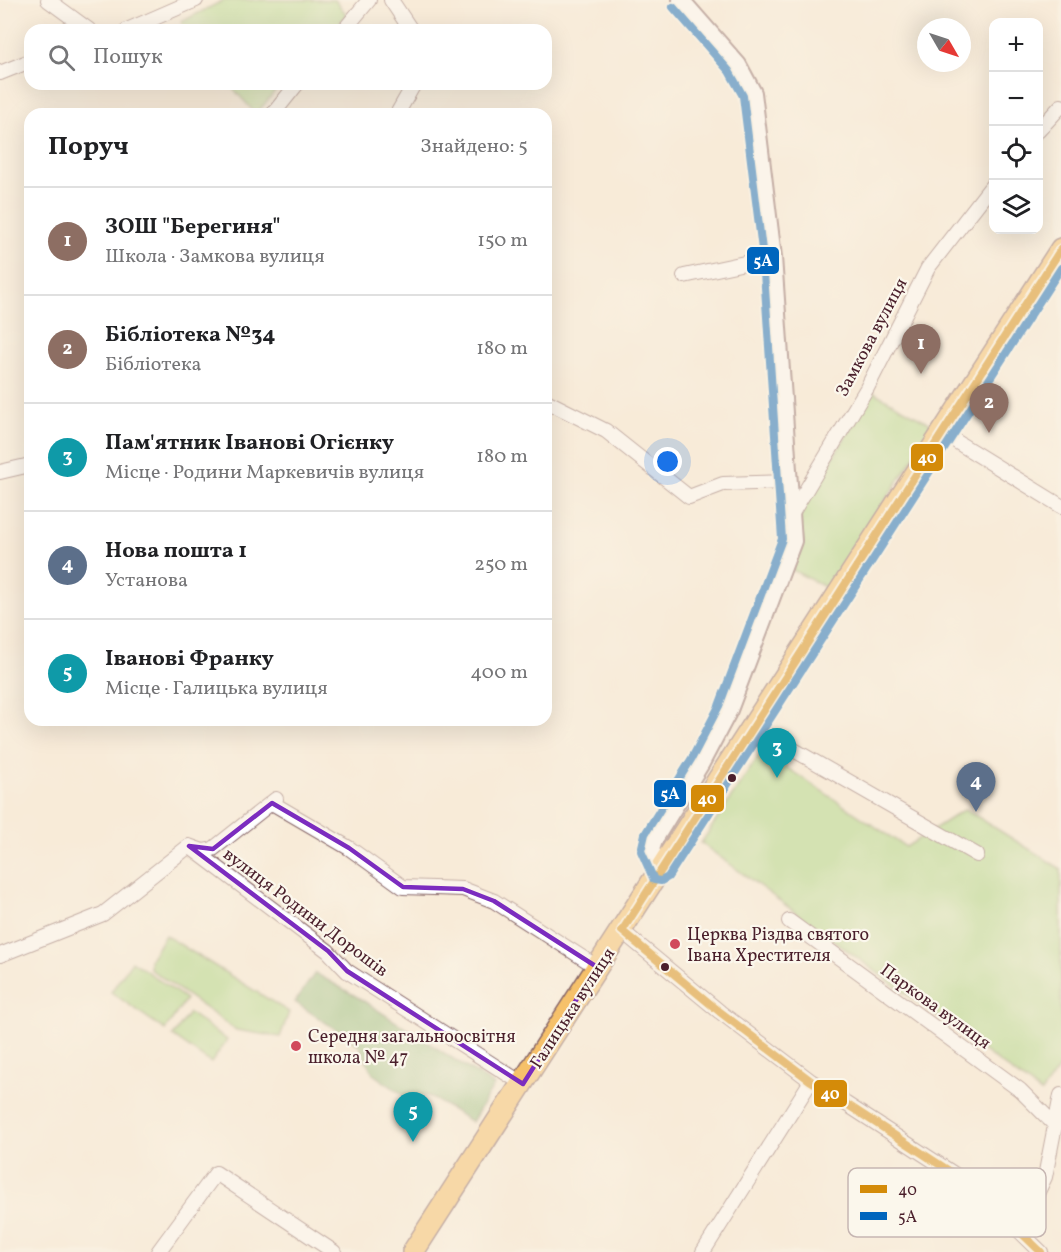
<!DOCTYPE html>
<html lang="uk">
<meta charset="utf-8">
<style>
body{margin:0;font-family:Vollkorn,serif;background:#f6f6f6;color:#202124}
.controls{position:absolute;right:18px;top:18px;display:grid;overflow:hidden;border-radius:12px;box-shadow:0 6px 24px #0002}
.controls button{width:54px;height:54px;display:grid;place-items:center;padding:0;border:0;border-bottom:2px solid #e0e0e0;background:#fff;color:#202124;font:30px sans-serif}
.compass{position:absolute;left:917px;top:18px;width:54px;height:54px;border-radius:50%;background:#fff;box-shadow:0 6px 24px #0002;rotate:129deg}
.you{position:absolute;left:668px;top:462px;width:21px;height:21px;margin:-15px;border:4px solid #fff;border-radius:50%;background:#1a73e8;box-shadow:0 0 0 9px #1a73e833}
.badge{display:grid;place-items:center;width:39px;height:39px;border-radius:50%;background:#d1495b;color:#fff;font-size:20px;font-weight:700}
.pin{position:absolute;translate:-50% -50px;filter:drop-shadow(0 2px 3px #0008)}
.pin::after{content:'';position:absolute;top:32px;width:21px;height:18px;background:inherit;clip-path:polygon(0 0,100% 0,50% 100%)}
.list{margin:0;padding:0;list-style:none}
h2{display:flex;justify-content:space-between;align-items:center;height:78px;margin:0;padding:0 24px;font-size:26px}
h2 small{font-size:20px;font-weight:400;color:#757577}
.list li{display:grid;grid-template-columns:39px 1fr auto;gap:18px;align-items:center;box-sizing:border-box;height:108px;padding:0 24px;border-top:2px solid #e0e0e0}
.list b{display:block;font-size:22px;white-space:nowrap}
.list p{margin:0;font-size:20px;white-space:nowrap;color:#757577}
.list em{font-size:20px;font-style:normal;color:#757577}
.icon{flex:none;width:33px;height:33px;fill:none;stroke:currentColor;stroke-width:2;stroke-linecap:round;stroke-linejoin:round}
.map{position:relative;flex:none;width:1061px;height:1252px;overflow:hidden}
.search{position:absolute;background:#fff;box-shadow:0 6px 24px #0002;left:24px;top:24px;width:528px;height:66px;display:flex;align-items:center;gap:15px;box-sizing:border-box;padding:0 21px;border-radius:18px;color:#757577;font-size:22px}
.panel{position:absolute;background:#fff;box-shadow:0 6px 24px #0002;left:24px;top:108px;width:528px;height:618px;border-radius:18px}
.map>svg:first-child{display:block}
.green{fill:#a9d783;stroke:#7a7b57;stroke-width:1.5}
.forest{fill:#86b871;stroke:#686c4e;stroke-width:1.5}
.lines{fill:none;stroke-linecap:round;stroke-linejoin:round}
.minor-casing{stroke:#876668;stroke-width:16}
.tertiary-casing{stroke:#876668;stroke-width:20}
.primary-casing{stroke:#876668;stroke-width:24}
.minor{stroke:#fff;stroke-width:14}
.tertiary{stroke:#fff;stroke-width:16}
.primary{stroke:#f6c16b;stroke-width:21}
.bus-1-casing{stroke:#fbf7ec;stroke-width:12}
.bus-2-casing{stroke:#fbf7ec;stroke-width:12}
.bus-1{stroke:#d48b09;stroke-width:8}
.bus-2{stroke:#0065bd;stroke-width:8}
.marked{fill:none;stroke:#7b2cbf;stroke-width:4.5;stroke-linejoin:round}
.bus-dot{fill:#4a1f2b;stroke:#fbf7ec;stroke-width:2}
.poi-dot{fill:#d1495b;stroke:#fbf7ec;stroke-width:2}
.labels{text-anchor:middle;stroke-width:4.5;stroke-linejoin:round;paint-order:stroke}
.street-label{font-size:18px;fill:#4a1f2b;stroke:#fbf7ec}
.poi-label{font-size:18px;fill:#4a1f2b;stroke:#fbf7ec;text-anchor:start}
.key{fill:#fbf7ec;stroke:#c6b6b2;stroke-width:1.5}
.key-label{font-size:16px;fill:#4a1f2b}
.line-badge{stroke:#fbf7ec;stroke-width:2}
.badge-label{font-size:16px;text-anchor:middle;font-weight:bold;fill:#fff}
</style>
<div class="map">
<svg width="1061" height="1252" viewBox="0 0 1061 1252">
<rect width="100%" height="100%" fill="#fbf7ec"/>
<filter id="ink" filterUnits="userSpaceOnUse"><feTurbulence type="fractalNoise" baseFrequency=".0167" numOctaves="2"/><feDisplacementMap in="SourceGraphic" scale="12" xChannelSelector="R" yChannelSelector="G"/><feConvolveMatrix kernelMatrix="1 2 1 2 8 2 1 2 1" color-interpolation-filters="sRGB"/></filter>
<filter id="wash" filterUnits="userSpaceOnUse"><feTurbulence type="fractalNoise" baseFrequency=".008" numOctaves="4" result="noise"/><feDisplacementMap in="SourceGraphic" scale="24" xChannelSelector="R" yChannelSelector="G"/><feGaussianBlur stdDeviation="1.35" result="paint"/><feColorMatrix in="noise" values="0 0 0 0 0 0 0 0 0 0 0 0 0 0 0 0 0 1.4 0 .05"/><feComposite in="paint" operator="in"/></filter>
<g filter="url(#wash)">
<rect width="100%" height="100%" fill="#f8ebd8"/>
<!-- green -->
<path class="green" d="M224 0H335L347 15 333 30H187L181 22Z
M229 84H281L256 114Z
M873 392 935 426 827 588 790 569 803 542 797 516Z
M762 751 906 847 965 809 1061 869V1065L1041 1093 701 843Z
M165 935 289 1012 280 1037 236 1030 150 969V959Z
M132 961 186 999 165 1030 111 992Z
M189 1013 227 1040 211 1063 173 1036Z"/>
<!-- forest -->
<path class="forest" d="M315 973 359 998 494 1085 472 1122 429 1096H405L373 1074 359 1045 295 1002Z"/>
</g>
<g filter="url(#ink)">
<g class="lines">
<defs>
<path id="minor" d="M48 0 89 30
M391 0 411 30
M127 30 196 0
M344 30 369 0
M0 73 30 61
M273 114 297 84
M397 114 414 84
M1038 131 1061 106
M684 276 773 257
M546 401 606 431 689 497 723 484 788 482
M944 434 1061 506
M0 472 30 465
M791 515 867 388 928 268 994 183
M754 727 977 855
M272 803 349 848 403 887 463 889 494 901 597 967
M189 846 328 951 347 971 523 1084
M789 921 1020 1090 1056 1126
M622 931 720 1012 811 1081 974 1187 1041 1252
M0 955 103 914 189 846 203 851 213 849 276 799
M1019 1231 1045 1177 1061 1095
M158 1252 216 1173 334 1252
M703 1252 811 1081"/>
<path id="tertiary" d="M659 871 651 849 655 838 701 763 729 710 793 541 773 257 753 93 738 65 681 0"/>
<path id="primary" d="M413 1252 1061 249"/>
</defs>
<!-- minor casing -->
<use href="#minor" class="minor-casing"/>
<!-- tertiary casing -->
<use href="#tertiary" class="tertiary-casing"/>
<!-- primary casing -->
<use href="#primary" class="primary-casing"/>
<!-- minor -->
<use href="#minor" class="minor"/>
<!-- tertiary -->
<use href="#tertiary" class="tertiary"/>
<!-- primary -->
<use href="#primary" class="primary"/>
<defs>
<path id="bus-1" d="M622 931 1061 249
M622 931 720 1012 811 1081 974 1187 1041 1252"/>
<path id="bus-2" d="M673 7 729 71 743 96 763 258 782 539 719 706 692 758 645 834 641 851 654 880 661 881 668 877 1061 268"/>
</defs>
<!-- bus-1 casing -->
<use href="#bus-1" class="bus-1-casing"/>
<!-- bus-2 casing -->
<use href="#bus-2" class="bus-2-casing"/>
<!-- bus-1 -->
<use href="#bus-1" class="bus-1"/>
<!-- bus-2 -->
<use href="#bus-2" class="bus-2"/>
</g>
</g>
<!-- marked area -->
<path d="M0 0H1061V1252H0ZM272 803 349 848 403 887 463 889 494 901 597 967 523 1084 347 971 328 951 189 846 213 849Z" fill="#f8ebd8" fill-opacity=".55" fill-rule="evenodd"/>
<path class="marked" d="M272 803 349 848 403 887 463 889 494 901 597 967 523 1084 347 971 328 951 189 846 213 849Z"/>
<!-- markers -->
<g class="bus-dot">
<circle cx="732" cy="778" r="5"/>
<circle cx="665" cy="967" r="5"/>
</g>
<g class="poi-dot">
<circle cx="675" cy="944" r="6"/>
<circle cx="296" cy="1046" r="6"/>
</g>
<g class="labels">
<!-- street labels -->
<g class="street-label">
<text transform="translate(871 337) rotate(-62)" y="6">Замкова вулиця</text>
<text transform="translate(306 912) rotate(37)" y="6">вулиця Родини Дорошів</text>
<text transform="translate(936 1006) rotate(36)" y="6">Паркова вулиця</text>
<text transform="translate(572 1008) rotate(-57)" y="6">Галицька вулиця</text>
</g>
<!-- poi labels -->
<g class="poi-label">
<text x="687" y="940">Церква Різдва святого<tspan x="687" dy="21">Івана Хрестителя</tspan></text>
<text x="308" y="1042">Середня загальноосвітня<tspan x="308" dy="21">школа № 47</tspan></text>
</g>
</g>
<!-- legend -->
<rect x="848" y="1168" width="198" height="69" rx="9" class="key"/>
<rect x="860" y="1185" width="27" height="8" fill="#d48b09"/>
<rect x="860" y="1212" width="27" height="8" fill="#0065bd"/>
<g class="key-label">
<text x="898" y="1195">40</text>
<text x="898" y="1222">5А</text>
</g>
<g class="line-badge">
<rect x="746" y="246" width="34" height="29" rx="6" fill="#0065bd"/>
<rect x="910" y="443" width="34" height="29" rx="6" fill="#d48b09"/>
<rect x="653" y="779" width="34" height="29" rx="6" fill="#0065bd"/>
<rect x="690" y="784" width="35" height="29" rx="6" fill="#d48b09"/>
<rect x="813" y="1079" width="35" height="29" rx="6" fill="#d48b09"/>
</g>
<g class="badge-label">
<text x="763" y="266">5А</text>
<text x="927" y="463">40</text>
<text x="670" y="799">5А</text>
<text x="707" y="804">40</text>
<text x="830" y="1099">40</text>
</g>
</svg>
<div class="controls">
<button>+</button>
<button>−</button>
<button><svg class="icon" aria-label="locate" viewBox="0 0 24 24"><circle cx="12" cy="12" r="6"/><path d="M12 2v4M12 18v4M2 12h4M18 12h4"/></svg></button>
<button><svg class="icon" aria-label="layers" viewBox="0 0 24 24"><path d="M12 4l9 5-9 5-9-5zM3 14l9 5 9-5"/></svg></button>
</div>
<svg class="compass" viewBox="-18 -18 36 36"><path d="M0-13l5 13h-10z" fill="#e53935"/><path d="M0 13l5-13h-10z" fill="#757577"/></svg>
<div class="you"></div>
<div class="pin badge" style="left:921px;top:374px;background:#8d6e63">1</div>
<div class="pin badge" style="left:989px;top:433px;background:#8d6e63">2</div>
<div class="pin badge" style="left:777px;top:778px;background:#0f9aa8">3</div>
<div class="pin badge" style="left:976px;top:812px;background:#5c6f8a">4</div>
<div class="pin badge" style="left:413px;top:1142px;background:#0f9aa8">5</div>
<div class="search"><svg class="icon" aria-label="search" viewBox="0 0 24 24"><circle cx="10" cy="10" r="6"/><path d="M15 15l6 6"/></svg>Пошук</div>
<section class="panel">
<h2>Поруч<small>Знайдено: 5</small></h2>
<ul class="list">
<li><span class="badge" style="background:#8d6e63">1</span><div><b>ЗОШ &quot;Берегиня&quot;</b><p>Школа · Замкова вулиця</p></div><em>150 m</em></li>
<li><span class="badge" style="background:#8d6e63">2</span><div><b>Бібліотека №34</b><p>Бібліотека</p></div><em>180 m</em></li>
<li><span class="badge" style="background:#0f9aa8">3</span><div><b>Пам'ятник Іванові Огієнку</b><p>Місце · Родини Маркевичів вулиця</p></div><em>180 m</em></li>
<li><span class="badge" style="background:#5c6f8a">4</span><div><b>Нова пошта 1</b><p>Установа</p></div><em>250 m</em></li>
<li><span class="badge" style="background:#0f9aa8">5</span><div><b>Іванові Франку</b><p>Місце · Галицька вулиця</p></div><em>400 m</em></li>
</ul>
</section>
</div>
